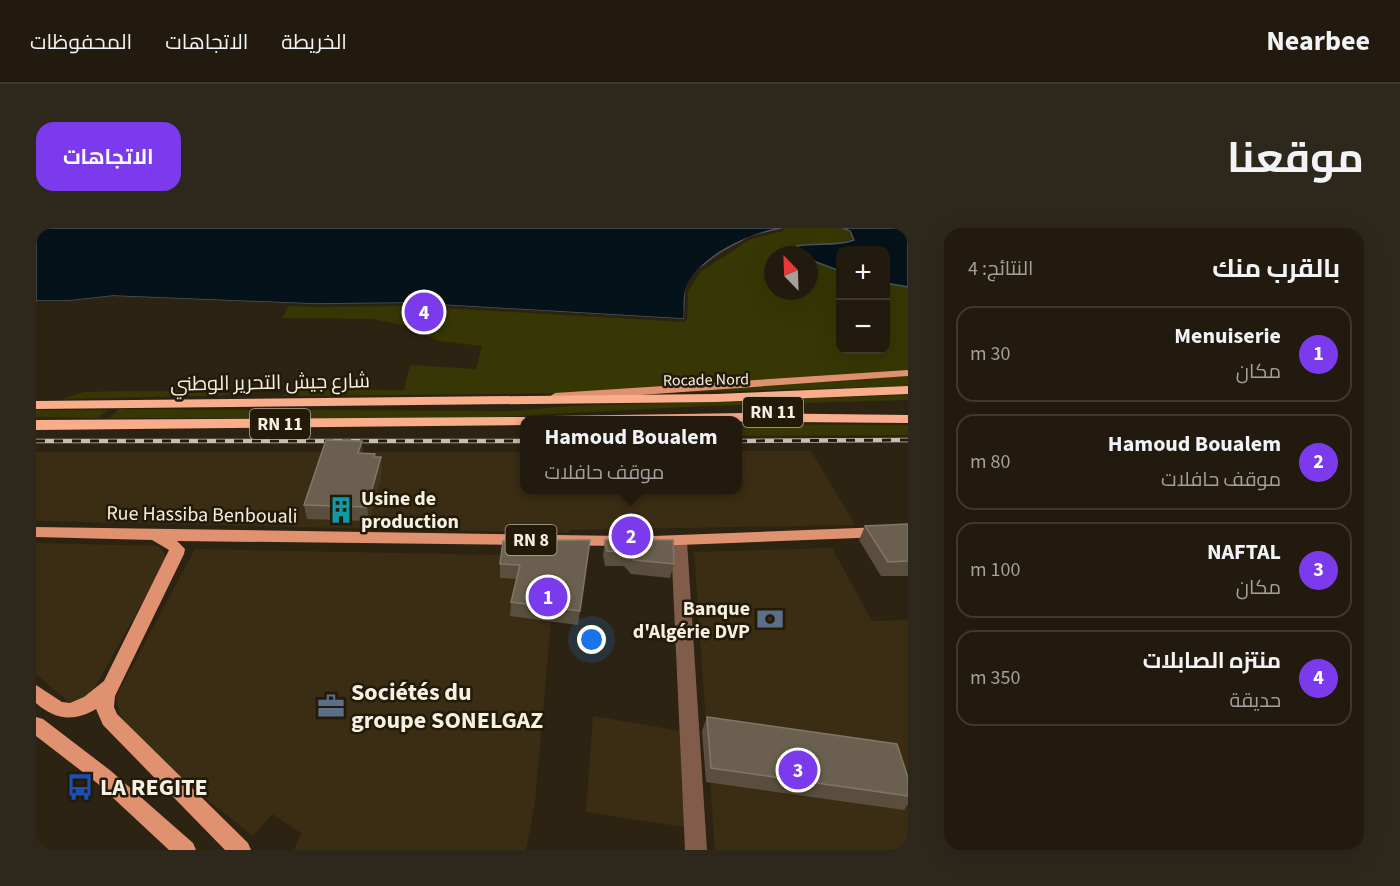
<!DOCTYPE html>
<html lang="ar">
<meta charset="utf-8">
<style>
body{margin:0;font-family:"Source Sans 3",Cairo,sans-serif;background:#2e271c;color:#f1f3f6;direction:rtl}
.controls{position:absolute;right:18px;top:18px;display:grid;overflow:hidden;border-radius:12px;box-shadow:0 6px 24px #0002}
.controls button{width:54px;height:54px;display:grid;place-items:center;padding:0;border:0;border-bottom:2px solid #3f382e;background:#221a0e;color:#f1f3f6;font:30px sans-serif}
.compass{position:absolute;left:728px;top:18px;width:54px;height:54px;border-radius:50%;background:#221a0e;box-shadow:0 6px 24px #0002;rotate:337deg}
.you{position:absolute;left:556px;top:412px;width:21px;height:21px;margin:-15px;border:4px solid #fff;border-radius:50%;background:#1a73e8;box-shadow:0 0 0 9px #1a73e833}
.badge{display:grid;place-items:center;width:39px;height:39px;border-radius:50%;background:#7c3aed;color:#fff;font-size:20px;font-weight:700}
.pin{position:absolute;translate:-50% -50%;border:3px solid #fff;box-shadow:0 2px 6px #0006}
.popup{position:absolute;left:484px;top:188px;width:222px;height:78px;box-sizing:border-box;display:grid;place-content:center;border-radius:12px;background:#221a0e;filter:drop-shadow(0 2px 4px #0005);font-size:20px;white-space:nowrap;color:#a2a19e}
.popup b{font-size:22px;color:#f1f3f6}
.popup::after{content:'';position:absolute;left:50%;top:100%;margin-left:-12px;border:12px solid transparent;border-top-color:#221a0e}
.list{margin:0;padding:0;list-style:none}
h2{display:flex;justify-content:space-between;align-items:center;height:78px;margin:0;padding:0 24px;font-size:26px}
h2 small{font-size:20px;font-weight:400;color:#a2a19e}
.list li{display:grid;grid-template-columns:39px 1fr auto;gap:18px;align-items:center;box-sizing:border-box;height:96px;margin:0 12px 12px;padding:0 12px;border:2px solid #3f382e;border-radius:18px}
.list b{display:block;font-size:22px;white-space:nowrap}
.list p{margin:0;font-size:20px;white-space:nowrap;color:#a2a19e}
.list em{font-size:20px;font-style:normal;color:#a2a19e}
.map{position:relative;flex:none;width:872px;height:622px;overflow:hidden;direction:ltr;border-radius:18px}
header{display:flex;align-items:center;gap:36px;box-sizing:border-box;height:84px;padding:0 30px;background:#221a0e;border-bottom:2px solid #3f382e}
header strong{font-size:28px}
nav{display:flex;gap:33px;margin-inline-start:auto;font-size:21px}
.intro{display:flex;align-items:center;justify-content:space-between;box-sizing:border-box;height:144px;padding:0 36px}
h1{margin:0;font-size:42px}
.button{padding:15px 27px;border-radius:18px;background:#7c3aed;color:#fff;font-size:21px;font-weight:700}
main{display:flex;gap:36px;padding:0 36px}
aside{flex:1;background:#221a0e;border-radius:18px;box-shadow:0 6px 24px #0002}
.map>svg:first-child{display:block}
.built{fill:#3a2d14}
.green{fill:#363704}
.water{fill:#05121a;stroke:#4d5557;stroke-width:1.5}
.pier{fill:#2d2312}
.lines{fill:none;stroke-linecap:round;stroke-linejoin:round}
.street{fill:#825c4b;fill-rule:evenodd}
.primary{fill:#e0916f;fill-rule:evenodd}
.highway{fill:#f9ad8b;fill-rule:evenodd}
.rail-casing{stroke:#c5beb1;stroke-width:4.5}
.rail{stroke:#241a08;stroke-width:3;stroke-dasharray:9;stroke-linecap:butt}
.wall{fill:#5a4f3e}
.shaded-wall{fill:#413625}
.building{fill:#6b604f;stroke:#807767;stroke-width:1.5}
.labels{text-anchor:middle;stroke-width:5;stroke-linejoin:round;paint-order:stroke}
.far-street-label{font-size:16px;fill:#f6f0e4;stroke:#241a08}
.shield{fill:#241a08;stroke:#b7b0a2;stroke-width:1.5}
.shield-label{font-size:18px;font-weight:bold;fill:#f6f0e4}
.street-label{font-size:20px;fill:#f6f0e4;stroke:#241a08}
.poi-label{font-size:20px;font-weight:bold;fill:#f6f0e4;stroke:#241a08;text-anchor:start}
.near-poi-label{font-size:24px;font-weight:bold;fill:#f6f0e4;stroke:#241a08;text-anchor:start}
</style>
<header>
<strong>Nearbee</strong>
<nav><a>الخريطة</a><a>الاتجاهات</a><a>المحفوظات</a></nav>
</header>
<div class="intro"><h1>موقعنا</h1><a class="button">الاتجاهات</a></div>
<main>
<aside>
<h2>بالقرب منك<small>النتائج: 4</small></h2>
<ul class="list">
<li><span class="badge">1</span><div><b>Menuiserie</b><p>مكان</p></div><em>30 m</em></li>
<li><span class="badge">2</span><div><b>Hamoud Boualem</b><p>موقف حافلات</p></div><em>80 m</em></li>
<li><span class="badge">3</span><div><b>NAFTAL</b><p>مكان</p></div><em>100 m</em></li>
<li><span class="badge">4</span><div><b>منتزه الصابلات</b><p>حديقة</p></div><em>350 m</em></li>
</ul>
</aside>
<div class="map">
<svg width="872" height="622" viewBox="0 0 872 622">
<rect width="100%" height="100%" fill="#2d2312"/>
<!-- built -->
<path class="built" d="M702 223H775L819 297 533 302V305L0 293V224H488V262H702Z
M0 315 121 318 126 321 129 327V334L54 468 35 476 0 446Z
M796 320 836 393 872 392V622H679L658 324Z
M159 321 467 327 515 393 499 574 490 622H258L265 605 236 586 217 608 124 534 84 487 80 469Z
M557 488 645 503 648 599 550 584Z"/>
<!-- green -->
<path class="green" d="M746 0H807L820 10 765 24 769 27H737V63H773V30L804 43V122H850V55L872 59V158L667 164 245 168 260 161 368 162 374 137 440 141 446 118 402 113 376 99 336 91 246 90 254 75 649 63 656 48 714 8Z
M92 163H169L209 167 26 171 48 164Z
M872 167V172L669 178 443 190H74L82 181 476 183 532 178Z
M0 182H70L71 183 61 190 0 189Z
M702 196 872 197V207L702 208Z"/>
<!-- water -->
<path class="water" d="M0 0H746C713 6 662 28 650 62 647 70 649 82 648 91L372 75 279 76 77 68 32 73H0Z
M807 0H872V59L850 55V22H804V43L780 34 762 21 761 18C780 14 800 19 818 12L814 3Z"/>
<!-- pier -->
<path class="pier" d="M749 0 747 3 715 11 664 44 652 64 651 91 649 94 372 78 279 79 77 71 32 76H0V73H32L77 68 279 76 372 75 648 91 649 63 652 54 662 41 714 8Z"/>
<g class="lines">
<!-- street -->
<path class="street" d="M643 308 651 313 671 622H649L635 313Z"/>
<!-- primary -->
<path class="primary" d="M872 142V148L519 173 513 169 519 165Z
M872 298V308L617 318 609 313 617 308Z
M0 299 587 308 595 313 587 318 141 313 149 321 148 326 79 468 78 479 81 486 212 615 215 622H189L67 497 60 481C38 494 19 492 0 475V457L26 474 34 475 48 469 68 453 133 322 116 312 0 309Z
M0 489 7 491 75 543 157 615 160 622H133L61 555 0 508Z"/>
<!-- highway -->
<path class="highway" d="M872 158V166L680 174 0 181V173L680 166Z
M710 185 872 187V195L509 192 516 188Z
M488 189 495 192H488V197L0 202V192Z"/>
<defs>
<path id="rail" d="M0 213H488
M702 213 872 212"/>
</defs>
<!-- rail casing -->
<use href="#rail" class="rail-casing"/>
<!-- rail -->
<use href="#rail" class="rail"/>
</g>
<!-- wall -->
<path class="wall" d="M327 226H339V229L346 243 333 293 271 291 268 277Z
M872 296V348H845L823 312 829 298Z
M554 312 542 397 474 388 475 374 481 351 464 350V336Z
M569 312 638 336 634 350 595 346 588 338H569L567 327Z
M671 489 872 550V576L868 582 670 554 666 503Z"/>
<!-- shaded-wall -->
<path class="shaded-wall" d="M326 213 327 227 322 225Z
M345 229 346 243 333 293 331 279Z"/>
<!-- building -->
<path class="building" d="M290 212 326 213 322 225 339 226 338 229H345L331 279 268 277Z
M872 296V333L852 334 829 298Z
M554 312 544 383 475 374 484 337 464 336 467 313Z
M569 312H637L638 336 598 332 591 324 571 323Z
M671 489 861 516 872 550V568L675 540Z"/>
<!-- icons -->
<defs>
<symbol id="building-bare" viewBox="-9 -9 18 18"><path d="M-4-6H4V6H1V3H-1V6H-4ZM-2.5-4.3h1.7v1.8h-1.7ZM.8-4.3h1.7v1.8H.8ZM-2.5-1h1.7V.8h-1.7ZM.8-1h1.7V.8H.8Z" fill="#0f9aa8" stroke="#241a08" stroke-width="2.5" paint-order="stroke"/></symbol>
<symbol id="bank-bare" viewBox="-9 -9 18 18"><path d="M-6-4H6V4H-6ZM0-2.3a2.3 2.3 0 1 0 0 4.6a2.3 2.3 0 1 0 0-4.6Z" fill="#5c6f8a" stroke="#241a08" stroke-width="2.5" paint-order="stroke"/></symbol>
<symbol id="office-bare" viewBox="-9 -9 18 18"><path d="M-6-3h4V-5.5h4V-3h4V5H-6ZM-1-4.5V-3h2v-1.5ZM-6 0V1H6V0Z" fill="#5c6f8a" stroke="#241a08" stroke-width="2.5" paint-order="stroke"/></symbol>
<symbol id="bus-bare" viewBox="-9 -9 18 18"><path d="M-5-6H5V4H4V6H2V4H-2V6H-4V4H-5ZM-3.5-4V0h7V-4ZM-3.5 1.2v1.5H-2V1.2ZM2 1.2v1.5H3.5V1.2Z" fill="#1a4fb4" stroke="#241a08" stroke-width="2.5" paint-order="stroke"/></symbol>
</defs>
<g fill-rule="evenodd">
<use href="#building-bare" x="286" y="263" width="38" height="38"/>
<use href="#bank-bare" x="715" y="372" width="38" height="38"/>
<use href="#office-bare" x="276" y="459" width="38" height="38"/>
<use href="#bus-bare" x="25" y="540" width="38" height="38"/>
</g>
<g class="labels">
<!-- far-street labels -->
<g class="far-street-label">
<text transform="translate(670 151) rotate(-1)" y="6">Rocade Nord</text>
</g>
<!-- shield labels -->
<g class="shield">
<rect x="707" y="169" width="60" height="30" rx="4.5"/>
<rect x="214" y="181" width="60" height="30" rx="4.5"/>
<rect x="469.5" y="297" width="51" height="30" rx="4.5"/>
</g>
<g class="shield-label">
<text x="737" y="190">RN 11</text>
<text x="244" y="202">RN 11</text>
<text x="495" y="318">RN 8</text>
</g>
<!-- street labels -->
<g class="street-label">
<text transform="translate(234 154) rotate(-1)" y="7">شارع جيش التحرير الوطني</text>
<text transform="translate(166 286) rotate(1)" y="7">Rue Hassiba Benbouali</text>
</g>
<!-- poi labels -->
<g class="poi-label">
<text x="325" y="277">Usine de<tspan x="325" dy="23">production</tspan></text>
<text x="714" y="387" text-anchor="end">Banque<tspan x="714" dy="23">d'Algérie DVP</tspan></text>
</g>
<!-- near-poi labels -->
<g class="near-poi-label">
<text x="315" y="472">Sociétés du<tspan x="315" dy="28">groupe SONELGAZ</tspan></text>
<text x="64" y="567">LA REGITE</text>
</g>
</g>
</svg>
<div class="controls">
<button>+</button>
<button>−</button>
</div>
<svg class="compass" viewBox="-18 -18 36 36"><path d="M0-13l5 13h-10z" fill="#e53935"/><path d="M0 13l5-13h-10z" fill="#a2a19e"/></svg>
<div class="you"></div>
<div class="pin badge" style="left:512px;top:369px">1</div>
<div class="pin badge" style="left:595px;top:308px">2</div>
<div class="popup"><b>Hamoud Boualem</b>موقف حافلات</div>
<div class="pin badge" style="left:762px;top:542px">3</div>
<div class="pin badge" style="left:388px;top:84px">4</div>
</div>
</main>
